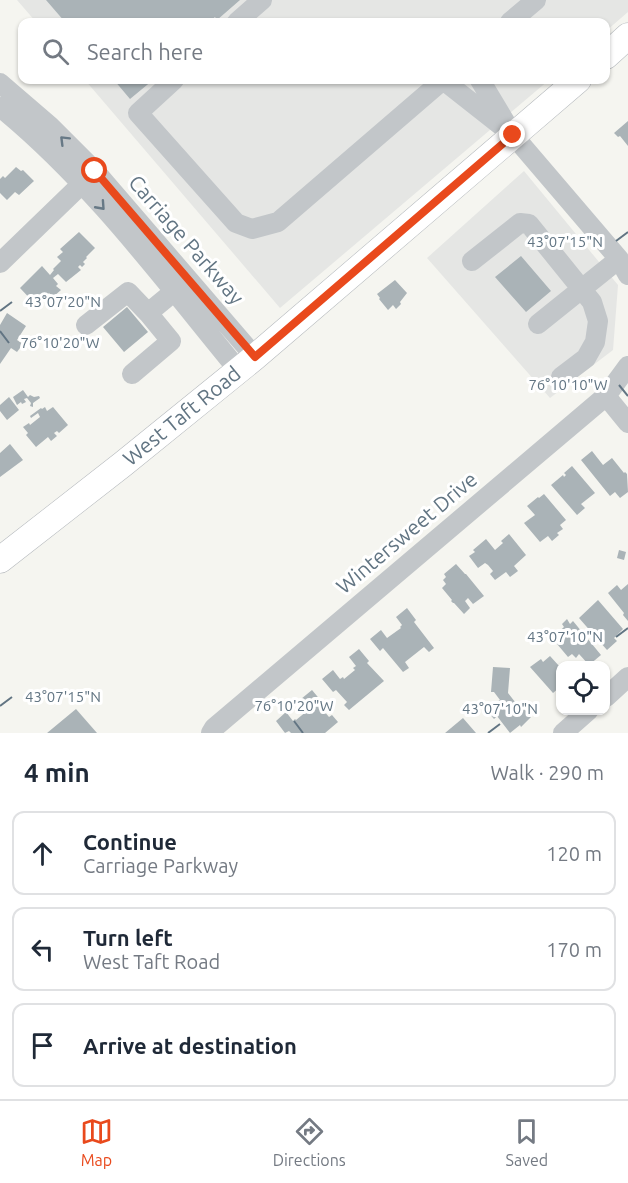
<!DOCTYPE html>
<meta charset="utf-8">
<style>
body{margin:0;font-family:Ubuntu,sans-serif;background:#f2f2f3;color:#1f2937}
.controls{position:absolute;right:18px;bottom:18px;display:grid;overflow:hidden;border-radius:12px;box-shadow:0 2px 4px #0004}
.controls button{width:54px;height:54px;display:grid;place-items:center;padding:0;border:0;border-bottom:2px solid #e0e1e3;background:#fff;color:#1f2937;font:30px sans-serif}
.stop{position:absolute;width:18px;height:18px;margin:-14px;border:4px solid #e9491c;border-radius:50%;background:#fff}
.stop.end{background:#e9491c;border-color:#fff;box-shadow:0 2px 6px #0008}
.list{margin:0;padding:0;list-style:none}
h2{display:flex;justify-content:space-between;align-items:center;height:78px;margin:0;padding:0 24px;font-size:26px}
h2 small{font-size:20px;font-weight:400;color:#747a83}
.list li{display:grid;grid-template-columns:39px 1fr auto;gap:18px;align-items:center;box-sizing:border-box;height:84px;margin:0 12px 12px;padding:0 12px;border:2px solid #e0e1e3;border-radius:12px}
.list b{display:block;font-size:22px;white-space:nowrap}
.list p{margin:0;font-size:20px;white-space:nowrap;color:#747a83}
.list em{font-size:20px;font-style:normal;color:#747a83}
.icon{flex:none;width:33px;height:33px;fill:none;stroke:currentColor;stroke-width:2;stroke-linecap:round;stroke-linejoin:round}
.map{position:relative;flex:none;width:628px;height:733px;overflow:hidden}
.search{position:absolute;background:#fff;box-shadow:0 2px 4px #0004;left:18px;right:18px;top:18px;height:66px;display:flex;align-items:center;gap:15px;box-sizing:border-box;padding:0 21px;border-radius:12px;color:#747a83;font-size:22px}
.sheet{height:366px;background:#fff}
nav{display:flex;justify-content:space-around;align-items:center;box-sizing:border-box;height:84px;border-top:2px solid #e0e1e3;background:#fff;font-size:16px;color:#747a83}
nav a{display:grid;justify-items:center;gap:3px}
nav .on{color:#e9491c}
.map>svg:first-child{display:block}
.built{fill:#e5e6e4}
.building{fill:#aab3b7}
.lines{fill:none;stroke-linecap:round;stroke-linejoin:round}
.major-casing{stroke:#b5b9bd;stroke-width:27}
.minor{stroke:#c2c6c9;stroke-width:20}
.major{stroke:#fff;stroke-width:26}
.oneway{stroke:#677986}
.route{stroke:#e9491c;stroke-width:8}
.ticks{fill:none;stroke:#627583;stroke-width:2}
.labels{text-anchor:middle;stroke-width:6;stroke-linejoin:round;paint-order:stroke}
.street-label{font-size:21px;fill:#627583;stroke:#fff}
.ticks-label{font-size:15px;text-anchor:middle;fill:#627583;stroke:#fff;stroke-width:6;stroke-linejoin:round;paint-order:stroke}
</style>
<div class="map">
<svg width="628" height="733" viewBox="0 0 628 733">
<rect width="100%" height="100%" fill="#f5f5f0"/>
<!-- built -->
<path class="built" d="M17 0H628V12L606 31V22H36Z
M85 80H549L280 308Z
M524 171 618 285 613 350 550 398 427 258Z"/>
<!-- building -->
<path class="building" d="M46 0H240L217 20 215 17 209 22H65Z
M114 80H153L130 99Z
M628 121V146L620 136 618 137 614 133Z
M16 167 21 171 23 170 34 181 19 195 15 192 7 200 0 193V179L3 176 5 178Z
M79 232 95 248 86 257 87 258 83 262 85 264 82 267 80 265 78 267 81 270 66 282 58 274 53 278 58 284 56 286 61 290 53 297 49 293 36 305 20 288 42 266 50 275 54 270 53 269 61 261 57 257 63 252 60 249Z
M521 256 551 291 526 312 495 277Z
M395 280 407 293 400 302 401 304 396 309 393 305 388 310 379 299 380 298 377 294Z
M127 307 148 332 124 352 103 327Z
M7 313 26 326 17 340 23 344 17 352 11 348 0 364V325Z
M23 390 28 397 30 395 34 397 39 396 40 398 33 403V407L30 406 31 403 27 398 24 399 26 402 22 404 21 402 17 405 13 397Z
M9 397 19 410 7 420 0 411V405Z
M45 407 47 411 53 407 68 425 59 433 57 431 54 433 57 436 51 441 48 437 36 447 26 435 28 433 23 427 29 423 30 425 40 417 38 413 31 418 30 416 41 408 42 409Z
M10 444 23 460 0 477V453Z
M592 451 603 465 612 458 624 473 625 472 627 474 628 492 620 498 615 492 610 496 581 460Z
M572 466 595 493 581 504 585 508 577 515 551 485 563 475 564 477 566 475 564 473Z
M544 494 566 520 560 525 563 529 557 533 559 535 552 541 548 536 540 542 524 523 535 515 527 506 538 497 539 498Z
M509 534 526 555 514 566 518 571 510 577 506 572 495 580 490 574 493 571 488 565 485 563 478 568 469 556 475 552 473 550 486 539 495 550 503 543 501 541Z
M619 550 626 552 624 560 617 558Z
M456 564 465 574H466L484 596 473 604 468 598 465 601 470 608 464 614 454 603H453L451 601 452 600 442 588 446 584 443 580 446 577 444 574Z
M628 584V621L623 615 624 613 608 593 617 585 621 590Z
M598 600 623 629 614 638 617 641 607 650 579 618Z
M407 608 416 620 414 622 434 648 429 652 424 647 405 662 409 668 403 672 383 648 380 651 370 639 381 630 387 638 401 628 400 627 402 625 396 617Z
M567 619 570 624 573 621 601 655 589 665 579 654 576 658 572 654 568 657 552 638 564 627 562 624Z
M359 649 369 661 367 663 384 681 349 710 344 705 347 702 336 690 333 692 322 679 333 670 340 679 343 677 344 679 355 670 353 668 356 666 349 657Z
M550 656 560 667V687L553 693 530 667 541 659 543 662Z
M493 667 510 668 508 693 519 707 521 705 531 717 521 727 520 725 510 733 497 716 494 719 487 711 497 702 500 700 494 692H491Z
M312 690 322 702 319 705 329 717 332 715 338 722 325 733H291L289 731 285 733 276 721 286 712 293 721 295 719 296 720 307 711 306 710 308 708 301 699Z
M76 709 97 733H47Z
M463 718 476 733H445Z"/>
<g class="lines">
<defs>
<g id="major">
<path d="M606 56 628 36"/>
<path id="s1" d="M0 560 123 464 255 357 578 80"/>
</g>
</defs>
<!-- major casing -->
<use href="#major" class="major-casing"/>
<!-- minor -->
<path class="minor" d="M237 22 262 0
M510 22 536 0
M174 80 138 113 236 223 252 229 278 222 443 80
M443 80 504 128
M480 80 513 135 619 259 628 275
M0 83 50 126 95 171 255 357
M0 107C91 181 164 280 239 371
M472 261 520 223 529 224 592 302 598 321 595 342 586 358 561 377
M0 263 91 175
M538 324 619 259
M86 325 128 292 148 313
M132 374 171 341 148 313 182 285
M606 396 628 423
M606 697 628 677
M211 733 214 728 606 396 628 366
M563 733 589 710"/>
<!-- major -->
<use href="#major" class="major"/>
</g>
<!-- one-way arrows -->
<defs><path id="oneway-chevron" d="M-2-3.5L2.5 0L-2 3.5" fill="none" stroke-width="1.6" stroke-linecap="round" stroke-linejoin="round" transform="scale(1.5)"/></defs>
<g class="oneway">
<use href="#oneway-chevron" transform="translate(64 140) rotate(-135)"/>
<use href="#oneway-chevron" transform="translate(101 206) rotate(48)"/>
</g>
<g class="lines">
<!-- route -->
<path class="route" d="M95 171 255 357 513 135"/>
</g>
<!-- ticks -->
<path class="ticks" d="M616 241 628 232M0 311 12 302M0 331 9 343M619 385 628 396M616 637 628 628M0 706 12 697M294 721 303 733M488 733 500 724"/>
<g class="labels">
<!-- street labels -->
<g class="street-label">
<text transform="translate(186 240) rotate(49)" y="7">Carriage Parkway</text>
<text dy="7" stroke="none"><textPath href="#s1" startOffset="232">West Taft Road</textPath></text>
<text transform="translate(407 533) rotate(-40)" y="7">Wintersweet Drive</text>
</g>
</g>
<g class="ticks-label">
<text x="565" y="247">43°07'15"N</text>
<text x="63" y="307">43°07'20"N</text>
<text x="60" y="348">76°10'20"W</text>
<text x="568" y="390">76°10'10"W</text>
<text x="565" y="642">43°07'10"N</text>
<text x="63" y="702">43°07'15"N</text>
<text x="294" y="711">76°10'20"W</text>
<text x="500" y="714">43°07'10"N</text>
</g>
</svg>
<div class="controls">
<button><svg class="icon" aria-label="locate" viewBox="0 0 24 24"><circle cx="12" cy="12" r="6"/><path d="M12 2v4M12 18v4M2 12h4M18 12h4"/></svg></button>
</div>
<div class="stop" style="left:95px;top:171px"></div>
<div class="stop end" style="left:513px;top:135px"></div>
<div class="search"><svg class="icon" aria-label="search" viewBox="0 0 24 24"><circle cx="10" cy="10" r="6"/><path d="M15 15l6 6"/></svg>Search here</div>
</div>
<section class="sheet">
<h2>4 min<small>Walk · 290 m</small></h2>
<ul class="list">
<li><svg class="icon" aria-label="ahead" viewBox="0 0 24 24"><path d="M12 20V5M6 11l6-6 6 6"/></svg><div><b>Continue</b><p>Carriage Parkway</p></div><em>120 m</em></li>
<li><svg class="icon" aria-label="left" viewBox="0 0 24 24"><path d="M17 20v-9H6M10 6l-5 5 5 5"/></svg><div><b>Turn left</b><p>West Taft Road</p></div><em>170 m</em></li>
<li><svg class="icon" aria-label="arrive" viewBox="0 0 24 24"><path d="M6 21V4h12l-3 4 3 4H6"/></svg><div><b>Arrive at destination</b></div></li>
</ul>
</section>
<nav>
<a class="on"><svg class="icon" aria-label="map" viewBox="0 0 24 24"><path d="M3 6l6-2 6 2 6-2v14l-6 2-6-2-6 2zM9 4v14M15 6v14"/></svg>Map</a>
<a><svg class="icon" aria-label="directions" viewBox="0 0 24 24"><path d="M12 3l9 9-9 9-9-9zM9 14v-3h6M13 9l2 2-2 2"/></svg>Directions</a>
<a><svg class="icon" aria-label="saved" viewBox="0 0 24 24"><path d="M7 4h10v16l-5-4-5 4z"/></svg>Saved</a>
</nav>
